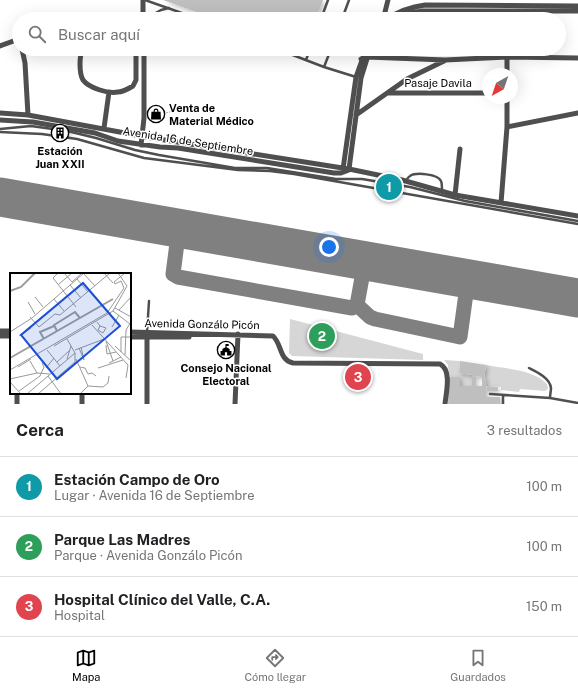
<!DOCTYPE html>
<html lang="es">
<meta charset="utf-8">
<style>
body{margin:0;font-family:"Public Sans",sans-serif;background:#f6f6f6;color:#202124}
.compass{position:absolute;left:482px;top:68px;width:36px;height:36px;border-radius:50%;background:#fff;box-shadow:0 4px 16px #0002;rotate:220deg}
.you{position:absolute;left:329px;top:247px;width:14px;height:14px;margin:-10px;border:3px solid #fff;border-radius:50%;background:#1a73e8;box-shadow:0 0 0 6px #1a73e833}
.badge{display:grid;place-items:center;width:26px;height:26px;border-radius:50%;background:#000;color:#fff;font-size:13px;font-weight:700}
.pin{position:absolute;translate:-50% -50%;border:2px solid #fff;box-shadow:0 1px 4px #0006}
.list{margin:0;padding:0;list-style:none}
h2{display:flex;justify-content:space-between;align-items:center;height:52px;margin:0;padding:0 16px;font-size:17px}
h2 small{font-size:13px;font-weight:400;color:#757577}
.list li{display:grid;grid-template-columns:26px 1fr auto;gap:12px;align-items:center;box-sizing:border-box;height:60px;padding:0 16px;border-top:1px solid #e0e0e0}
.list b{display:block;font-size:15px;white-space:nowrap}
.list p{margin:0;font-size:13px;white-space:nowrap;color:#757577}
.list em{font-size:13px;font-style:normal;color:#757577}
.icon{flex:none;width:22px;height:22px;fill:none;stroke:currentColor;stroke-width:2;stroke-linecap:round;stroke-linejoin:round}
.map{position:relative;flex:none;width:578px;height:404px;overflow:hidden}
.search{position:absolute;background:#fff;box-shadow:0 4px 16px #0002;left:12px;right:12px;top:12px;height:44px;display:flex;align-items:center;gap:10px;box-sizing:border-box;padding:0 14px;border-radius:22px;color:#757577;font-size:15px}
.sheet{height:232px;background:#fff}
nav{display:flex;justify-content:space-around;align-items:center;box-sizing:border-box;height:56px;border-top:1px solid #e0e0e0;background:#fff;font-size:11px;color:#757577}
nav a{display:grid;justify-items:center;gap:2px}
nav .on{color:#000}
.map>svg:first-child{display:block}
.green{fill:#d6d6d6}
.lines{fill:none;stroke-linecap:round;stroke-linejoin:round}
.taxiway{stroke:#808080;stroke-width:15}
.runway{stroke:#808080;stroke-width:39}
.building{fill:#bfbfbf;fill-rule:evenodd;filter:url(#shadow)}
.path{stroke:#717171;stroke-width:1;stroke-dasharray:1 2;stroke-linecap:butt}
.service{stroke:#4f4f4f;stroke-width:2.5}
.minor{stroke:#4f4f4f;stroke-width:5}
.labels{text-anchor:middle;stroke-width:3;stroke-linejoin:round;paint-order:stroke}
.street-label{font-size:11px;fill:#000;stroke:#fff}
.poi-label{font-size:11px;font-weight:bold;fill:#000;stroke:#fff}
.inset-river{fill:none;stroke:#9d9d9d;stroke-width:2}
.inset-road{fill:none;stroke:#999;stroke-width:1}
.view{fill:#1d4ed8;fill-opacity:0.15;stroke:#1d4ed8;stroke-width:2}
.inset-edge{fill:none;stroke:#000;stroke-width:2}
</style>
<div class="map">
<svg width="578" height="404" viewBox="0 0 578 404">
<defs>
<filter id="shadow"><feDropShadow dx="2" dy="2" stdDeviation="2" flood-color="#0004"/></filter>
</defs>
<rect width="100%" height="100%" fill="#fff"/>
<!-- green -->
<path class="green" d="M290 319 423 354V360L292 356 289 353Z
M444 360 460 361 459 373 472 375V386H460V377H449L448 365Z
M486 365C506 369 533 369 547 384L548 389 545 391 520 389 519 392 501 390V387L486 386 484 377Z"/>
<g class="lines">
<!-- taxiway -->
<path class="taxiway" d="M179 228 173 274 178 277 352 308 357 305 365 261
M357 305 370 317 375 319 460 337 468 279"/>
<!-- runway -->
<path class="runway" d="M0 197 578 298"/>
</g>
<!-- building -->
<path class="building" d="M163 0H323L316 19H216Z
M53 130 68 132 70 134 69 136 52 133 51 131Z
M381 184 397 186 399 188 398 190 381 187Z
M460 361 486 365 484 377 486 380V397H500V404H448L449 377H460V386H472V375L459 373ZM476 376 482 377V386H476Z
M487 386 498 387V391H487Z"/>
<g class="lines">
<!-- path -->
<path class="path" d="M149 117 178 110 201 108"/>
<!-- service -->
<path class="service" d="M145 0 199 19
M145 19 161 10 169 8
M321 19 328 0
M342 19 349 0
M277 49 324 67 356 77
M306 60 310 49
M324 67 331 49
M0 129 31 126 67 131 96 138 135 150 159 155 235 168H267L336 179H362L410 187 465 201 578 221
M0 132 42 134 77 139 144 158 238 170 270 171 294 174 578 224
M406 181C407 179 408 177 410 176 416 172 438 174 441 181 442 183 442 187 442 191
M147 332 149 301
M529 368C537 372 550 378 551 388 551 391 550 395 550 398
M490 394 550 398 578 403
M503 404V395"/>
<!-- minor -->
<path class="minor" d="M143 0V19
M387 19C399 11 410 7 425 5L578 6
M387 19 385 12 388 0
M397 19 411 13 423 11H578
M0 46 19 39
M22 49 25 63 28 115
M83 49C80 54 80 58 80 64 80 69 80 75 83 80 89 88 108 94 118 92 123 92 128 89 133 86L136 80V52L135 49
M361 59 367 57 445 60 507 57 578 58
M507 74V57
M388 93H488
M0 113 28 115 152 138 349 169 402 180 455 195 578 216
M356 115 407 79 444 61
M0 120 33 122 95 133 118 141 160 147 178 148 334 173H341L349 170
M507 127 578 113
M104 128 109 92
M141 145 144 118V49
M343 169 356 77 366 49
M349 169 361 78 370 49
M455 195 460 149
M501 203 507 127V98
M0 331H11
M130 332 273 336C282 344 279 360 293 363L440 364C452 370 446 393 445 404
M147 335V404
M0 336H11
M130 337H189
M17 393V404
M82 404V393
M235 404 238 334"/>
</g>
<!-- icons -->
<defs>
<symbol id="shop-ring" viewBox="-11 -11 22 22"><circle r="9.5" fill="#fff" stroke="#000" stroke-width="1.5"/><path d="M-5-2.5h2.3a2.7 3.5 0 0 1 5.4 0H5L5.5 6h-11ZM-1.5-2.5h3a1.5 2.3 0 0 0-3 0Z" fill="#000"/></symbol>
<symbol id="building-ring" viewBox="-11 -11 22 22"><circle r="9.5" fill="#fff" stroke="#000" stroke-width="1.5"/><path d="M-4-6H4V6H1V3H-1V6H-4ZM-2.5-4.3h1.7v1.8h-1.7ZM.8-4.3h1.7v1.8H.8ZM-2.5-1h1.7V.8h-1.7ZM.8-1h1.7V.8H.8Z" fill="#000"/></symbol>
<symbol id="civic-ring" viewBox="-11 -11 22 22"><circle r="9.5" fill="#fff" stroke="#000" stroke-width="1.5"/><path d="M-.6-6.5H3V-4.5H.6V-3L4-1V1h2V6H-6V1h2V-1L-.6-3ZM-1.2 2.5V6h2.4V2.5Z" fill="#000"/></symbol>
</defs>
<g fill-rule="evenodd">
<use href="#shop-ring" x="146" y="104" width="20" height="20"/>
<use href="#building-ring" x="50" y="123" width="20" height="20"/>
<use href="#civic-ring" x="216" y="340" width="20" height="20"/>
</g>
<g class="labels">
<!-- street labels -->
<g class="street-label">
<text x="438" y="87">Pasaje Davila</text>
<text transform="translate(188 141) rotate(9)" y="4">Avenida 16 de Septiembre</text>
<text transform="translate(202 324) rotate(1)" y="4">Avenida Gonzálo Picón</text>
</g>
<!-- poi labels -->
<g class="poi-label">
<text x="169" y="112" text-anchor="start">Venta de<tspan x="169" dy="13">Material Médico</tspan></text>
<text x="60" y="155">Estación<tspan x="60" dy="13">Juan XXII</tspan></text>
<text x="226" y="372">Consejo Nacional<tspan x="226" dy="13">Electoral</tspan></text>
</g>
</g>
<!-- overview -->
<g transform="translate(10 273)">
<rect width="121" height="121" fill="#fff"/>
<path class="inset-river" d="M0 18 11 14 25 0M47 58 44 52 65 39 70 45M34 66 30 59 44 53M0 85 103 26"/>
<path class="inset-road" d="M48 0 43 5 66 34M54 0 62 9M94 0 103 10M74 1 85 13M67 6 78 19M62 9 72 0M49 11 62 0M60 12 71 25M25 24 33 34M44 26 54 38M18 29 25 41M105 35 121 44M109 37 121 24M103 38 120 51M20 44 29 54 45 41 50 42 100 0M87 49 90 53 88 57 93 60 96 55 90 53M82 52 118 92 116 105M102 54 109 42M0 59 22 45 74 0M9 63 21 55M96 68 103 88M96 72 97 81 106 79M44 73 103 38 117 13 108 0M105 73 121 88M69 75 74 87 71 74M37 77 50 93M65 77 94 66M111 79V64H121M115 82 116 57 121 49M57 86 61 73M66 86 78 113M20 88 27 100M47 89 59 78M99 90 111 84M8 94 21 86M70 94 75 95 78 101 82 100 86 103M36 95 44 85M88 95 113 87M0 97 97 40 114 15 111 8 105 11 104 9 115 0M38 103 51 121M0 106 27 100 40 101M0 109 11 121M9 118 30 103 34 94 32 90M17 121 65 80M28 121 65 89V80L57 66M70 121 78 113 93 114 98 110 99 103"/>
<path class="view" d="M73 10 110 53 47 106 11 62Z"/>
<rect width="121" height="121" class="inset-edge"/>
</g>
</svg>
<svg class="compass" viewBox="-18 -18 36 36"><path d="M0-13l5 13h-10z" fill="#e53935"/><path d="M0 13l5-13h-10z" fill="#757577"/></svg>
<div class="you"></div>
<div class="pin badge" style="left:389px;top:187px;background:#0f9aa8">1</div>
<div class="pin badge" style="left:322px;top:336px;background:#2e9e5b">2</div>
<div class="pin badge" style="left:358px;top:377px;background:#e0444e">3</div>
<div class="search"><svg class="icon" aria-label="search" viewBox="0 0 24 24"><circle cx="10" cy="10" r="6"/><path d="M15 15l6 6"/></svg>Buscar aquí</div>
</div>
<section class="sheet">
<h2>Cerca<small>3 resultados</small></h2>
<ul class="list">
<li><span class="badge" style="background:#0f9aa8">1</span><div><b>Estación Campo de Oro</b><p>Lugar · Avenida 16 de Septiembre</p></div><em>100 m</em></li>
<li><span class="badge" style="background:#2e9e5b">2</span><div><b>Parque Las Madres</b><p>Parque · Avenida Gonzálo Picón</p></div><em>100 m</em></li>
<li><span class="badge" style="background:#e0444e">3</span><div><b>Hospital Clínico del Valle, C.A.</b><p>Hospital</p></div><em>150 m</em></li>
</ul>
</section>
<nav>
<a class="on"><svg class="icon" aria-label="map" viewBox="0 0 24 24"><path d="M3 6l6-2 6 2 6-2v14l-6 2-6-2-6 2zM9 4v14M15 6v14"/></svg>Mapa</a>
<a><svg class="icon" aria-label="directions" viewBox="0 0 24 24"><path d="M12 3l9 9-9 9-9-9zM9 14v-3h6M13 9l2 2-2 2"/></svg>Cómo llegar</a>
<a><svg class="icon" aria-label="saved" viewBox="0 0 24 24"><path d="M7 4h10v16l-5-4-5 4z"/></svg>Guardados</a>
</nav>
